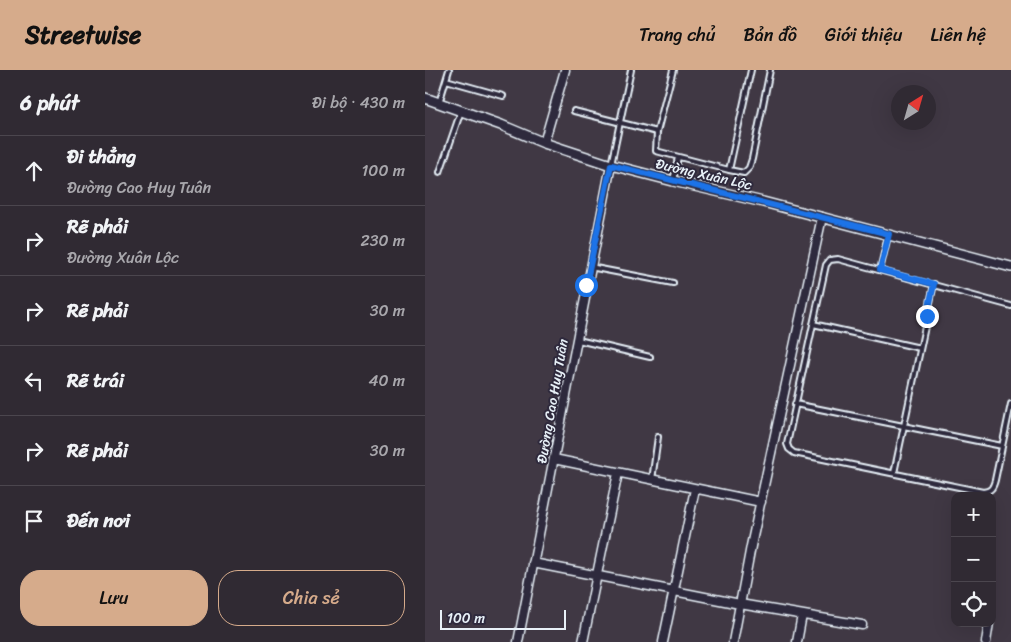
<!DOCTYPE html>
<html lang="vi">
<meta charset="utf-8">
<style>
body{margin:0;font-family:Sriracha,sans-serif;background:#3c363f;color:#f1f3f6}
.controls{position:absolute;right:15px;bottom:15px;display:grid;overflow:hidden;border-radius:10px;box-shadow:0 5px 20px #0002}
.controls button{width:45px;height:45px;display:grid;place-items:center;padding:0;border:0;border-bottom:1px solid #4b464e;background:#302a33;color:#f1f3f6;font:25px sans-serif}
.compass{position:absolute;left:466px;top:15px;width:45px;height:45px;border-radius:50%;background:#302a33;box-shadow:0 5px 20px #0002;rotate:37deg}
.scale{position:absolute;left:15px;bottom:12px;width:126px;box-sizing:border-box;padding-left:5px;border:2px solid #e8f1f8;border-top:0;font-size:14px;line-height:18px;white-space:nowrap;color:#e8f1f8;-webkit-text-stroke:4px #2f2a3d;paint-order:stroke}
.stop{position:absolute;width:15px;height:15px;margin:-11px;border:4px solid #1a73e8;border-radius:50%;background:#fff}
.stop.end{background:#1a73e8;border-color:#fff;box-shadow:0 1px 5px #0008}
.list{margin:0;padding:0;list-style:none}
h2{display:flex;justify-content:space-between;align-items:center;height:65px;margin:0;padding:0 20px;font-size:21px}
h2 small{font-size:16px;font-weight:400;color:#a8a7ac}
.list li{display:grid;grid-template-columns:32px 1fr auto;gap:15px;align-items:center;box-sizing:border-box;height:70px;padding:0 20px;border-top:1px solid #4b464e}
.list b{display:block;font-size:19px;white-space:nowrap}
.list p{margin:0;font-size:16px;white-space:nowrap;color:#a8a7ac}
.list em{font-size:16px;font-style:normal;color:#a8a7ac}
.actions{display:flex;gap:10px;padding:15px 20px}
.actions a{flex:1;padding:11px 0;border:1px solid #d6ab8b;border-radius:20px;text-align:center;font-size:18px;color:#d6ab8b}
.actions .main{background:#d6ab8b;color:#111}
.icon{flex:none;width:28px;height:28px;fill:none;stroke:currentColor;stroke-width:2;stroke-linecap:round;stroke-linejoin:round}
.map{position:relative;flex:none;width:586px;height:572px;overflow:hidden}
header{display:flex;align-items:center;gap:30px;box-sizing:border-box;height:70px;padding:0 25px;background:#d6ab8b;color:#111}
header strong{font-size:24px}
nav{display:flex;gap:28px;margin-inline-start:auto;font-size:18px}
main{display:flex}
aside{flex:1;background:#302a33}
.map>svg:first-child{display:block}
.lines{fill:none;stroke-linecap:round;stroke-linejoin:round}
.service-casing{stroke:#e8f1f8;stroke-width:8}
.minor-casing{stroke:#e8f1f8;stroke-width:11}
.tertiary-casing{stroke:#e8f1f8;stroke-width:12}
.service{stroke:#2f2a3d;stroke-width:4}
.minor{stroke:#2f2a3d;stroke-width:8}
.tertiary{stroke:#2f2a3d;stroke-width:9}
.route{stroke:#1a73e8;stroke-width:6}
.labels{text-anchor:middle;stroke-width:4;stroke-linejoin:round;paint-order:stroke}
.street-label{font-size:14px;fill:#e8f1f8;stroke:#2f2a3d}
</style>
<header>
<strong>Streetwise</strong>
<nav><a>Trang chủ</a><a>Bản đồ</a><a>Giới thiệu</a><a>Liên hệ</a></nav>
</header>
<main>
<aside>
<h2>6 phút<small>Đi bộ · 430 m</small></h2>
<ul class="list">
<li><svg class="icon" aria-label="ahead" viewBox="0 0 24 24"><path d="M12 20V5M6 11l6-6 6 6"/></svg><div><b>Đi thẳng</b><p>Đường Cao Huy Tuân</p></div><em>100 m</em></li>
<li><svg class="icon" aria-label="right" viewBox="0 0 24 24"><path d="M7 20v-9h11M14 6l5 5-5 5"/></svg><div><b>Rẽ phải</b><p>Đường Xuân Lộc</p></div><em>230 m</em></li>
<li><svg class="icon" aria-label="right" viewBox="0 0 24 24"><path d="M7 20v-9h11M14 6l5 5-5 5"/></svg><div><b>Rẽ phải</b></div><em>30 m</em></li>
<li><svg class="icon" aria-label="left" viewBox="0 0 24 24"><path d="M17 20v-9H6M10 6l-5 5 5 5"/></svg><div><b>Rẽ trái</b></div><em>40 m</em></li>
<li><svg class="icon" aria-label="right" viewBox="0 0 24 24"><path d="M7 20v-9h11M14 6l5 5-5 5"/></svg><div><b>Rẽ phải</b></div><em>30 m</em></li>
<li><svg class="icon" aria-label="arrive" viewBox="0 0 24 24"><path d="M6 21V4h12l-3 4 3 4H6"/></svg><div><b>Đến nơi</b></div></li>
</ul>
<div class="actions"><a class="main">Lưu</a><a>Chia sẻ</a></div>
</aside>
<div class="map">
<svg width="586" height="572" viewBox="0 0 586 572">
<rect width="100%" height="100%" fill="#403844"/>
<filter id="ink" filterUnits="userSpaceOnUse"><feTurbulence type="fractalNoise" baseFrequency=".02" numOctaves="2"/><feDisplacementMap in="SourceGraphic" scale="10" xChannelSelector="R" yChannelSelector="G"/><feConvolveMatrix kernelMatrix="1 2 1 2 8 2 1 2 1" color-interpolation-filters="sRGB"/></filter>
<g filter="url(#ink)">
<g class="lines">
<defs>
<path id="service" d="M248 0 232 62 231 81 304 100 319 103 324 98 327 89 345 0
M21 10 78 26
M14 33 24 0
M149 41 232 62
M186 95 206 0
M304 100 326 0
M15 102 36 41
M248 111 253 87
M165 197 248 213
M455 200 463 166
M586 236 413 189 405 190 401 195 362 374 364 379 369 383 558 422C566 421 568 418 570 410L586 334
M388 254 495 278
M153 270 225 287
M370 334 577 376
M469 403 509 214
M227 410 233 367"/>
<path id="minor" d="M119 73 140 0
M129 389 336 432
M108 493 315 534 437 555
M93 572 186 95
M158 572 193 403
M238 572 270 419
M308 572 326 476 397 147
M372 572 377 545
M561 572 564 553"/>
<path id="tertiary" d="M0 28 76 55 119 73 186 95 248 111 338 132 586 197"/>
</defs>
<!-- service casing -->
<use href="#service" class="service-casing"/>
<!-- minor casing -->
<use href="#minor" class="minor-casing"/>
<!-- tertiary casing -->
<use href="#tertiary" class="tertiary-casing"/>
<!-- service -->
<use href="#service" class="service"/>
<!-- minor -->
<use href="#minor" class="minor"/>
<!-- tertiary -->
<use href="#tertiary" class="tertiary"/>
</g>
</g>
<g class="lines" filter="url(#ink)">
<!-- route -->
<path class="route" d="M161 215 186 95 464 164 455 200 509 214 502 246"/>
</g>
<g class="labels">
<!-- street labels -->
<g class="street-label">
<text transform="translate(279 104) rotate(13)" y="5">Đường Xuân Lộc</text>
<text transform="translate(127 331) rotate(-80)" y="5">Đường Cao Huy Tuân</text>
</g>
</g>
</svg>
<div class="controls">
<button>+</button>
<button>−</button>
<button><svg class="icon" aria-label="locate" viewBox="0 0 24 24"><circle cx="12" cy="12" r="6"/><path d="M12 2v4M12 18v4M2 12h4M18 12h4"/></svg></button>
</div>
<svg class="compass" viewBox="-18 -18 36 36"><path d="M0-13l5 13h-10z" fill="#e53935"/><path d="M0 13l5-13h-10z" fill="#a8a7ac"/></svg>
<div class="scale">100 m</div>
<div class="stop" style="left:161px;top:215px"></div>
<div class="stop end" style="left:502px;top:246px"></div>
</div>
</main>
